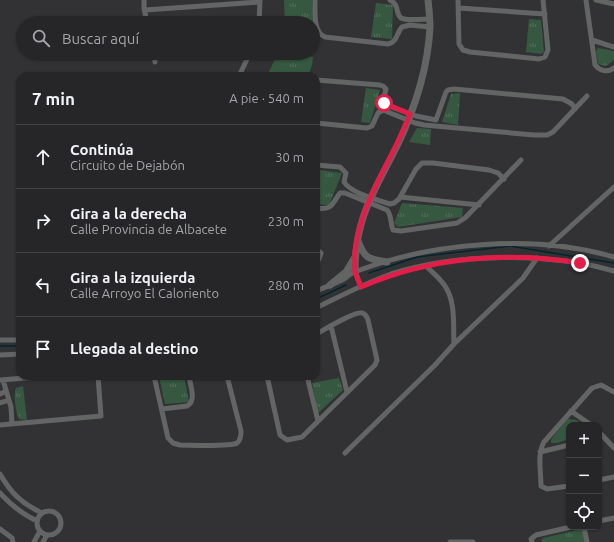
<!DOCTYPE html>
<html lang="es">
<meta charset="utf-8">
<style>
body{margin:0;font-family:Ubuntu,sans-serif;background:#2e2e30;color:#f1f3f6}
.controls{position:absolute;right:12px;bottom:12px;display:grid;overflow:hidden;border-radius:8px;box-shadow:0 1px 3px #0004}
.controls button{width:36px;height:36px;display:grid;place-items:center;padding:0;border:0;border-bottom:1px solid #424345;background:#262628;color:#f1f3f6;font:20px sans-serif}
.stop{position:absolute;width:12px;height:12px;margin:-9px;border:3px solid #e11d48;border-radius:50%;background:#fff}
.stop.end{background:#e11d48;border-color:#fff;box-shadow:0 1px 4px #0008}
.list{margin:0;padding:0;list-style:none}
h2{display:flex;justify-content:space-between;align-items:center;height:52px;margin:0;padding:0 16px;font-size:17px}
h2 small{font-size:13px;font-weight:400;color:#a4a5a8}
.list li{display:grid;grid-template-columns:26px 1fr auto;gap:12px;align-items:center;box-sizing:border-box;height:64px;padding:0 16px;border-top:1px solid #424345}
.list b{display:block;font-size:15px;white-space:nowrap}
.list p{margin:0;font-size:13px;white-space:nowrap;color:#a4a5a8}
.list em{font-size:13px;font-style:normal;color:#a4a5a8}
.icon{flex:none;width:22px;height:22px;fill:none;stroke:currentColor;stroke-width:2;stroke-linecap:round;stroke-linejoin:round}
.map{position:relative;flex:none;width:614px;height:542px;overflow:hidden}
.search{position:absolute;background:#262628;box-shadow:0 1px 3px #0004;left:16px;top:16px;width:304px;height:44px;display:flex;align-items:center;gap:10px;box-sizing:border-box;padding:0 14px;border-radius:22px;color:#a4a5a8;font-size:15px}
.panel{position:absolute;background:#262628;box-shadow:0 1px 3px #0004;left:16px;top:72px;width:304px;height:308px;border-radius:12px}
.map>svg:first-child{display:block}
.grass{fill:url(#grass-tufts)}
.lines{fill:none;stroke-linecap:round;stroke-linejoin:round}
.stream{stroke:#02252e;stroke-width:1.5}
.minor{stroke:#636565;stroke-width:5}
.tertiary{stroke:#636565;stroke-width:7}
.route{stroke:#e11d48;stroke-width:5}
</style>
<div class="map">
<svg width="614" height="542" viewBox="0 0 614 542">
<defs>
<pattern id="grass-tufts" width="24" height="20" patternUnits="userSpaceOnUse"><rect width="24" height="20" fill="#365841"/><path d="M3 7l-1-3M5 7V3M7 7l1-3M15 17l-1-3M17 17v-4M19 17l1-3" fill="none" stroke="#53705d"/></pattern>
</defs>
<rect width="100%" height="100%" fill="#323235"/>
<!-- grass -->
<path class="grass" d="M284 0H312L314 39 313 42V23H285Z
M376 3 393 5 392 39 371 37Z
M529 19 541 20 544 52 541 54 526 52Z
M598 48 614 51V60L606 66 598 64 596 51Z
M278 53H309L308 56 313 57 312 65 308 76H267Z
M366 88 380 90 370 123 361 122Z
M460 93 458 125 442 122 451 94Z
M417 128 431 129 430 145 409 142Z
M319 170 342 173 329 205 316 204Z
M402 203 463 208 462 217 398 227 394 223Z
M159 376H184L189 402 165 404Z
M339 378 343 390 318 413 312 383Z
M23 386 27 420 19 419C16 413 13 394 16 388Z
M568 419 576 420 585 425H569V439L557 443H551V441L552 438Z
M582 529 585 542H542L541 541 543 538Z"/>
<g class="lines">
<!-- stream -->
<path class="stream" d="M369 273 417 257 510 246 614 263
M316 299 346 285
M0 346H20"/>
<!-- minor -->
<path class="minor" d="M144 0V8L147 23
M315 0C315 12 313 32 325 37L388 44C398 42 396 33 402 27L410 25 430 27
M390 0C400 5 395 13 401 18 406 21 423 19 430 19
M458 0 459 44 463 50 470 52 539 59 545 57 548 50 543 0
M586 0 595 65C600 71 608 73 614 68
M596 0 614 4
M459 8 545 14
M145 10 259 2
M259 23 260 0
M592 40 614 47
M154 53 155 62
M239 76 250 53
M316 80 380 85 383 86 386 89 383 101 386 105 416 116 436 120 446 92 448 90 454 89 563 99 572 104 575 109
M316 123 367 128 372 126 378 113 383 110 415 123 424 125 534 135H547L553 132 587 96
M316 165 340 167 346 173 344 182C351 193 377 200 390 204L394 203 399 199 416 169 422 163H433L489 170 498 173 504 179
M400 197 479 205
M316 208C333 210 331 205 340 193H345L387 210C392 215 390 223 393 230L401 231 457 223 465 218 521 160
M549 246 614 187
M316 249 321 253 319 259 316 262
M426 266C432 272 440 278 445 286 456 302 453 326 454 344
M355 271 361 287
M316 291C325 287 335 284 344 279 348 276 352 272 357 271 434 242 534 234 614 257
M316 308C341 296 365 283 391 274 457 253 548 252 614 271
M331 326 347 392
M0 340H20
M0 355 20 354
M154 376 168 438 173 443 180 445C190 445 230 447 237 443 241 440 241 435 241 431L227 376
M267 376 280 435 287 440 302 437 375 365 377 360 368 320C367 317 366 314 362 313 355 311 324 330 316 334
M307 376 318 421
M0 380 51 376
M3 380 11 407 12 424
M0 394 6 391
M0 403 9 400
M162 409 187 406C197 401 190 385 189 376
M571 411 591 425
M0 425 101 416 98 376
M599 432 614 448
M540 452 569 445
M345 453 435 365 454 344 523 278 537 258
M0 474C11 493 21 503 42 513
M599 480 614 477
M569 486 547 489 541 486C541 472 537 454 544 442L592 388 601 385 614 392
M0 493C11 505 22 514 37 521
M37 523a12 12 0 1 1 24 0a12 12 0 1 1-24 0Z
M599 521 614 518
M584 527 587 542
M0 529 12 538 13 542
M34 542 40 531
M43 542 47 535
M450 542H473
M532 542 531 539 536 535 571 527"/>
<!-- tertiary -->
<path class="tertiary" d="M358 241C365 259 368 259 387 262
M355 271C355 217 375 190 398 144 415 108 428 67 430 27 430 18 429 9 428 0
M330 285 346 272 355 257"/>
</g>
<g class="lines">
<!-- route -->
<path class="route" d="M384 103 410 114C393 160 361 200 355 251 355 257 354 266 355 272 357 277 359 282 361 287 430 257 507 251 580 263"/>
</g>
</svg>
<div class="controls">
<button>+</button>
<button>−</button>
<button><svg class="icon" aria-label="locate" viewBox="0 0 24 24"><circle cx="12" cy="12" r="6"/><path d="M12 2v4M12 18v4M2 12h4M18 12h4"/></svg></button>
</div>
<div class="stop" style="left:384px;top:103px"></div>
<div class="stop end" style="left:580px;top:263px"></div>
<div class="search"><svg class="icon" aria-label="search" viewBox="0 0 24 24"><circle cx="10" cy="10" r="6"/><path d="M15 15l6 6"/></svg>Buscar aquí</div>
<section class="panel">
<h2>7 min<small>A pie · 540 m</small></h2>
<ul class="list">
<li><svg class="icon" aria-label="ahead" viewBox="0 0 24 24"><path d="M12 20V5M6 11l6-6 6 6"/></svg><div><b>Continúa</b><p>Circuito de Dejabón</p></div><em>30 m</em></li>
<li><svg class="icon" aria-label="right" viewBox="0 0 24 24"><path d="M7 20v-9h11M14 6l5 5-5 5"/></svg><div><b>Gira a la derecha</b><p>Calle Provincia de Albacete</p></div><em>230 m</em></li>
<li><svg class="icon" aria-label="left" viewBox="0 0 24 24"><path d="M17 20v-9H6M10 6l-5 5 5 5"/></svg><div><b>Gira a la izquierda</b><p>Calle Arroyo El Caloriento</p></div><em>280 m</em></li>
<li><svg class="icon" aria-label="arrive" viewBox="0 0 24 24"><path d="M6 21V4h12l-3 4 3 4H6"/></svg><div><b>Llegada al destino</b></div></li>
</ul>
</section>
</div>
